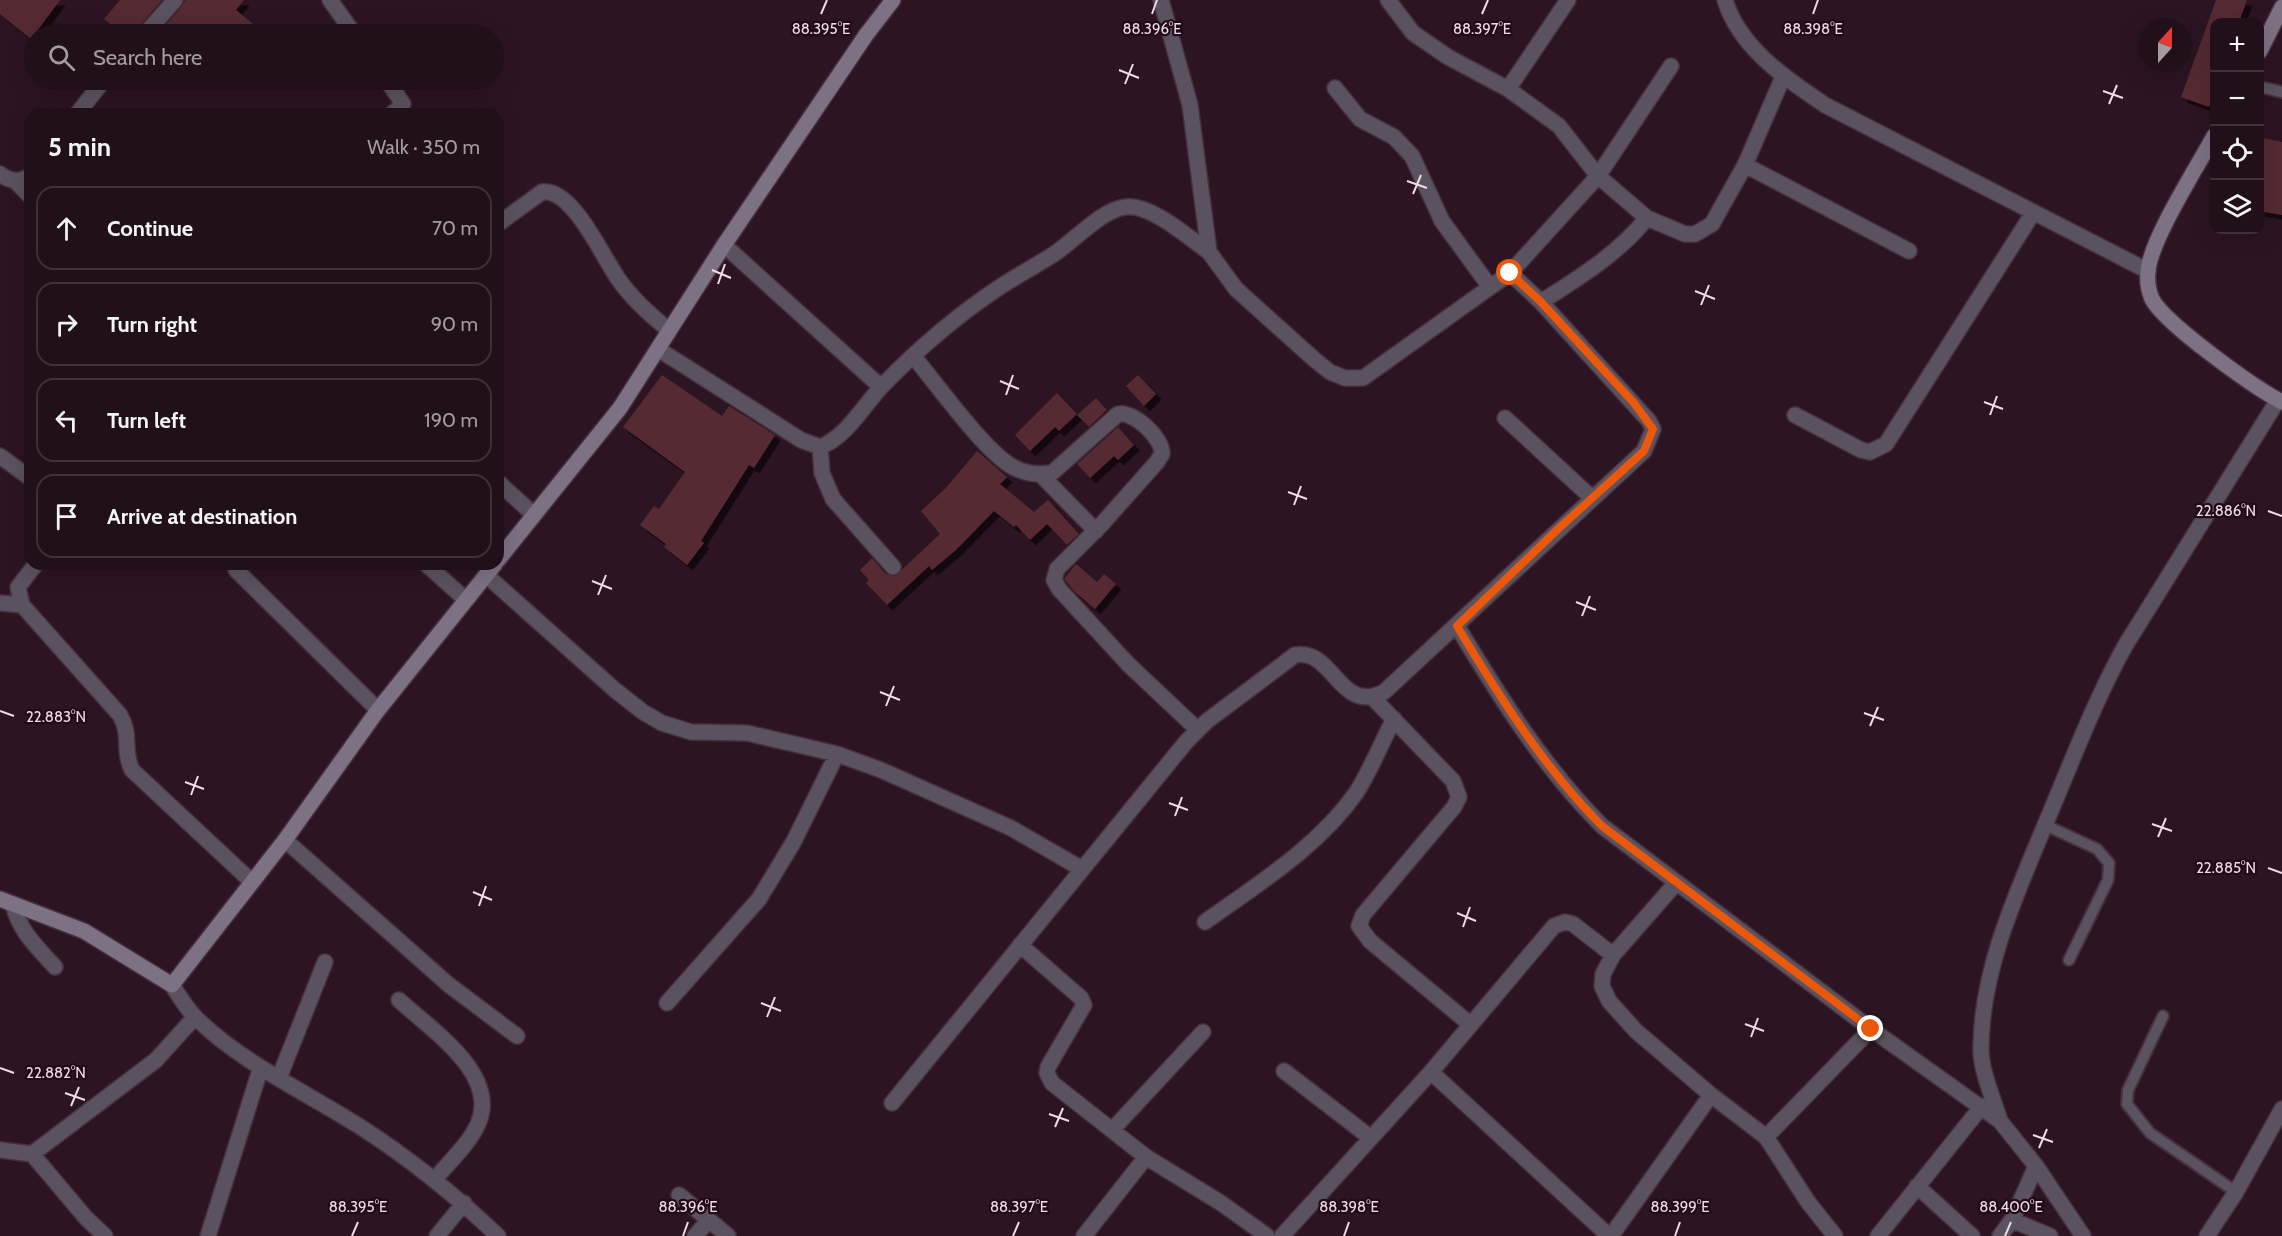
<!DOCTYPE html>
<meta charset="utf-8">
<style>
body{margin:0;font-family:Cabin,sans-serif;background:#2d1d27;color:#f1f3f6}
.controls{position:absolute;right:18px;top:18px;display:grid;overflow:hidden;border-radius:12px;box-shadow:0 6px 24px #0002}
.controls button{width:54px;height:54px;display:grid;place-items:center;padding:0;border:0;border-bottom:2px solid #3e2f39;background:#210f1a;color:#f1f3f6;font:30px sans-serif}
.compass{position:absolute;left:2138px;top:18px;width:54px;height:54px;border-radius:50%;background:#210f1a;box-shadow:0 6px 24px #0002;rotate:21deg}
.stop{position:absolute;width:18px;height:18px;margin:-14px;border:4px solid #ea580c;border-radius:50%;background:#fff}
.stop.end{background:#ea580c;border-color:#fff;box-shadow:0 2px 6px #0008}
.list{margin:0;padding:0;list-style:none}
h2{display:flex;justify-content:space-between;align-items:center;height:78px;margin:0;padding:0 24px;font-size:26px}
h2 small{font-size:20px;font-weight:400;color:#a29ca2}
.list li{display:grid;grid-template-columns:39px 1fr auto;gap:18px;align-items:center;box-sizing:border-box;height:84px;margin:0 12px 12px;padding:0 12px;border:2px solid #3e2f39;border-radius:18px}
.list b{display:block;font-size:22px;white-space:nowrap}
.list em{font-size:20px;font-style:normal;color:#a29ca2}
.icon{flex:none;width:33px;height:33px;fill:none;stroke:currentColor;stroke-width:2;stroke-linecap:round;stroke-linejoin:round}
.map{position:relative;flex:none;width:2282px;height:1236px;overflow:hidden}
.search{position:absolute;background:#210f1a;box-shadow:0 6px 24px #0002;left:24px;top:24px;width:480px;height:66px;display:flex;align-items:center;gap:15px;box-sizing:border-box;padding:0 21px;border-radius:33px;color:#a29ca2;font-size:22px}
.panel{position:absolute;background:#210f1a;box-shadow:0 6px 24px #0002;left:24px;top:108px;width:480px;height:462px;border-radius:18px}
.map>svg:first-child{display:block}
.building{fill:#552b31;filter:url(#shadow)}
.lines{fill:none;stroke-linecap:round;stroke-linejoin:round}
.lane-casing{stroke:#47303e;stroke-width:14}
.street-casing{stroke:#47303e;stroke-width:18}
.secondary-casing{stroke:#47303e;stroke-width:18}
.lane{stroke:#5a535f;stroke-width:10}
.street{stroke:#5a535f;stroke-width:15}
.secondary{stroke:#7d7184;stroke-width:15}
.route{stroke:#ea580c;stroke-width:8}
.ticks{fill:none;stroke:#eddbe5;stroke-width:2}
.ticks-label{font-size:15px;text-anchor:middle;fill:#eddbe5;stroke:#220a1a;stroke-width:4.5;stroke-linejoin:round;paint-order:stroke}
</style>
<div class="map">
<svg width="2282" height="1236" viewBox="0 0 2282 1236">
<defs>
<filter id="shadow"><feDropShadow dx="5.5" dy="5.5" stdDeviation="0" flood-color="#0009"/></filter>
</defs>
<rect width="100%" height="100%" fill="#2c1423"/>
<!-- building -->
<path class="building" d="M0 0H60L31 39 0 14Z
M120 0H162L138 28 136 34H123L104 19Z
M185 0H244L236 10 265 34H172L164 27 182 6Z
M2216 0H2247L2239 22H2214V91L2209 107 2181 97Z
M2259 137 2282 142V215L2259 211Z
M662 375 722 416 729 406 775 435 754 468 749 465 701 541 704 543 687 565 664 547 666 544 640 525 654 506 659 509 685 472 623 427Z
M1138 375 1156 394 1144 406 1126 386Z
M1057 393 1077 414 1059 431 1055 427 1030 451 1015 435Z
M1096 398 1107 410 1089 427 1077 415Z
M1118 427 1134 445 1118 460 1114 456 1090 478 1077 464Z
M977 451 1007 477 1000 484 1034 512 1048 500 1079 534 1067 545 1047 524 1030 540 1016 525 1014 527 994 511 956 550 932 570 929 566 887 605 866 583 869 580 860 570 872 558 886 574 895 576 940 534 921 511 947 487Z
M1076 564 1097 582 1104 574 1116 584 1095 609 1075 592 1064 579Z"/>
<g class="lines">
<defs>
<path id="lane" d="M2260 87 2282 92
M2045 825 2097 849 2109 863 2108 880 2069 960
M2163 1016 2128 1090 2127 1104 2150 1133 2236 1192"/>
<path id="street" d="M330 0 354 34
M1161 0 1190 105 1209 252 1236 289 1315 360 1330 372 1345 378H1363L1510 273 1598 176 1671 66
M1388 0 1413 33 1448 57 1508 89 1559 126 1598 176 1647 218 1685 234H1695L1712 224 1745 165 1783 77
M1725 0C1739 47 1786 79 1825 105L2148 271
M145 34 175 0
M387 80 403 104 392 114
M1335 88 1360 119 1394 137 1412 156 1442 221 1490 287
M1508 89 1568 0
M77 114 104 80
M1745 165 1909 251
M0 174C11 182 19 182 30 176
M14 180 30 196
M498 224 542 192C573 188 603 258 619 280 633 300 650 315 669 330
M724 245 881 387
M1541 302C1580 277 1618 254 1647 218
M658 349 801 440 820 447C845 438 863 407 881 387 918 349 958 314 1003 285 1020 274 1037 265 1054 254 1074 241 1102 209 1126 207 1151 204 1189 238 1209 252
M913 356C937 384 984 451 1013 467 1026 474 1038 476 1053 472L1118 414C1134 411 1163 438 1162 454L1157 462 1101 525 1057 569 1054 580 1059 589 1128 664 1198 730
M1795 415 1861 450 1870 452 1886 444 2033 213
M1505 418 1592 498
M820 447 822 473 833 499 893 567
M0 456 30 478
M1041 475 1096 531
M498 482 533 514
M36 564 18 587 22 605 120 715C132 737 122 748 132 770L252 882
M426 564 465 599
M236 570 378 710
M486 575 615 690 643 712 662 723 691 732 747 733 837 754 881 770 1011 828 1082 869
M0 603 22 605
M1457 626C1499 696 1544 768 1602 826L1871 1029 2000 1121 2036 1166 2083 1236
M1373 698 1453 781 1459 797 1454 807 1363 915 1359 926 1370 941 1471 1025
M285 840 449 985 517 1036
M1676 883 1613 955 1603 974 1602 986 1609 1001 1636 1031 1711 1095 1766 1137 1808 1202 1835 1236
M13 904C19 931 37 947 55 967
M1205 922C1258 884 1318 847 1356 793 1371 770 1381 743 1394 719
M1020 945 1081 998 1084 1005 1048 1067 1047 1073 1052 1083 1146 1157 1221 1203 1267 1236
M172 985C179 996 187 1009 196 1018 243 1064 304 1091 359 1126 409 1158 455 1195 498 1236
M399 1000C431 1030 500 1074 478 1124 469 1144 449 1162 435 1179
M667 1003 759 899 794 841 837 754
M1284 1071 1371 1138
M1431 1072 1609 1236
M279 1078 325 962
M892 1103 1186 742 1207 721 1295 655C1334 648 1339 715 1384 692L1644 451 1653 429 1649 421 1541 302 1510 273
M2000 1121C1993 1097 1980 1070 1981 1046 1982 968 2016 895 2045 825 2071 764 2093 704 2125 646L2278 400
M1112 1130 1203 1032
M1766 1137 1871 1029
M0 1150 32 1154 86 1218 105 1236
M32 1154 156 1060 195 1017
M1917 1186 1972 1236
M679 1195 728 1236
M2012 1220 2050 1236
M208 1236 260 1070
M437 1236 464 1203
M695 1236 709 1220
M1084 1236 1146 1157
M1282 1236 1431 1072 1554 926 1565 922 1573 924 1613 955
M1611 1236 1711 1095
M1878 1236 1982 1106
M2000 1236 2012 1220 2036 1166
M2207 1236 2236 1192 2282 1109"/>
<path id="secondary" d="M2260 51 2282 7
M2214 136C2198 166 2149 242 2148 272 2147 281 2149 292 2152 299 2165 324 2255 388 2282 402
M498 560 620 408 724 245 866 35 893 0
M0 899 84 931 172 985 285 840 378 710 495 564"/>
</defs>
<!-- lane casing -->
<use href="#lane" class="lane-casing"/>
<!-- street casing -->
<use href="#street" class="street-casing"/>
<!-- secondary casing -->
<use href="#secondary" class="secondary-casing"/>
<!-- lane -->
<use href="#lane" class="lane"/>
<!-- street -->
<use href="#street" class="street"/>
<!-- secondary -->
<use href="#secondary" class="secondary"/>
</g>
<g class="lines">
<!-- route -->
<path class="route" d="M1510 273 1541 302 1634 403 1653 429 1644 451 1558 529 1457 626C1499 696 1544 768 1602 826L1871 1029"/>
</g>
<!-- ticks -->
<path class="ticks" d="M821 14 827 0M1152 14 1157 0M1482 14 1488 0M1813 14 1818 0M1119 70 1139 78M1125 84 1133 64M2103 91 2123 98M2109 104 2117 85M1407 181 1427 188M1413 194 1421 175M712 270 731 278M718 284 725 264M1695 291 1715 299M1701 305 1709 285M1000 381 1019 389M1006 395 1013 375M1984 402 2003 409M1990 415 1997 396M1288 492 1307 499M1294 505 1301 486M2268 511 2282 516M592 581 612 589M598 595 606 575M1576 602 1596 610M1582 616 1590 596M880 692 900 700M886 706 894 686M0 711 14 716M1864 713 1884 720M1870 726 1878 707M185 782 204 789M191 795 198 776M1169 803 1188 810M1175 816 1182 797M2152 824 2172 831M2158 837 2166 818M2268 868 2282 873M473 892 492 900M479 906 486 886M1457 913 1476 921M1463 927 1470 907M761 1003 781 1011M767 1017 775 997M1745 1024 1764 1031M1751 1037 1758 1018M0 1068 14 1073M65 1093 85 1100M71 1106 79 1087M1049 1114 1069 1121M1055 1127 1063 1108M2033 1135 2053 1142M2039 1148 2047 1129M352 1236 358 1222M683 1236 688 1222M1013 1236 1019 1222M1344 1236 1349 1222M1675 1236 1680 1222M2005 1236 2011 1222"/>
<g class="ticks-label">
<text x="821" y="34">88.395°E</text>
<text x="1152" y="34">88.396°E</text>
<text x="1482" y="34">88.397°E</text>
<text x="1813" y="34">88.398°E</text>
<text x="2226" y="516">22.886°N</text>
<text x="56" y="722">22.883°N</text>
<text x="2226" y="873">22.885°N</text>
<text x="56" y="1078">22.882°N</text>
<text x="358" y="1212">88.395°E</text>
<text x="688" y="1212">88.396°E</text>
<text x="1019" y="1212">88.397°E</text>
<text x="1349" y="1212">88.398°E</text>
<text x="1680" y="1212">88.399°E</text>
<text x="2011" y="1212">88.400°E</text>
</g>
</svg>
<div class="controls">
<button>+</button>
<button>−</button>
<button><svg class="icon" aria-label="locate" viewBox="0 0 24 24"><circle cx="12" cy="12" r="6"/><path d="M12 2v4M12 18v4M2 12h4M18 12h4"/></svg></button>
<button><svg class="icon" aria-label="layers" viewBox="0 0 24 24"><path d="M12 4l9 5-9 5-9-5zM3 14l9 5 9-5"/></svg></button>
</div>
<svg class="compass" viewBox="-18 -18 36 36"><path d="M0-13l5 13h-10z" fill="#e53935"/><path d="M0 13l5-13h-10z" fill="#a29ca2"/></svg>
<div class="stop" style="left:1510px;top:273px"></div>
<div class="stop end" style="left:1871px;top:1029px"></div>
<div class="search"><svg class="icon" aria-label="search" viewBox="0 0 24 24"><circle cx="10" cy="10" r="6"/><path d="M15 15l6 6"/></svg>Search here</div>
<section class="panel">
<h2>5 min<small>Walk · 350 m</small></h2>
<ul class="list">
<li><svg class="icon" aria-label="ahead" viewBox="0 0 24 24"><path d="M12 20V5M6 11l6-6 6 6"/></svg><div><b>Continue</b></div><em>70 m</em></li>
<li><svg class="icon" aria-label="right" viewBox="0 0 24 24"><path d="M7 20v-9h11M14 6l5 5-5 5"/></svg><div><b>Turn right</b></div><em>90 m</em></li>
<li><svg class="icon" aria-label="left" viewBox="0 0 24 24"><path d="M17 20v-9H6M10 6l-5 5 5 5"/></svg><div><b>Turn left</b></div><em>190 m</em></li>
<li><svg class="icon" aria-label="arrive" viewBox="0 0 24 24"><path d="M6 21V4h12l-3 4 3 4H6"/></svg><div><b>Arrive at destination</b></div></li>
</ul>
</section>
</div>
